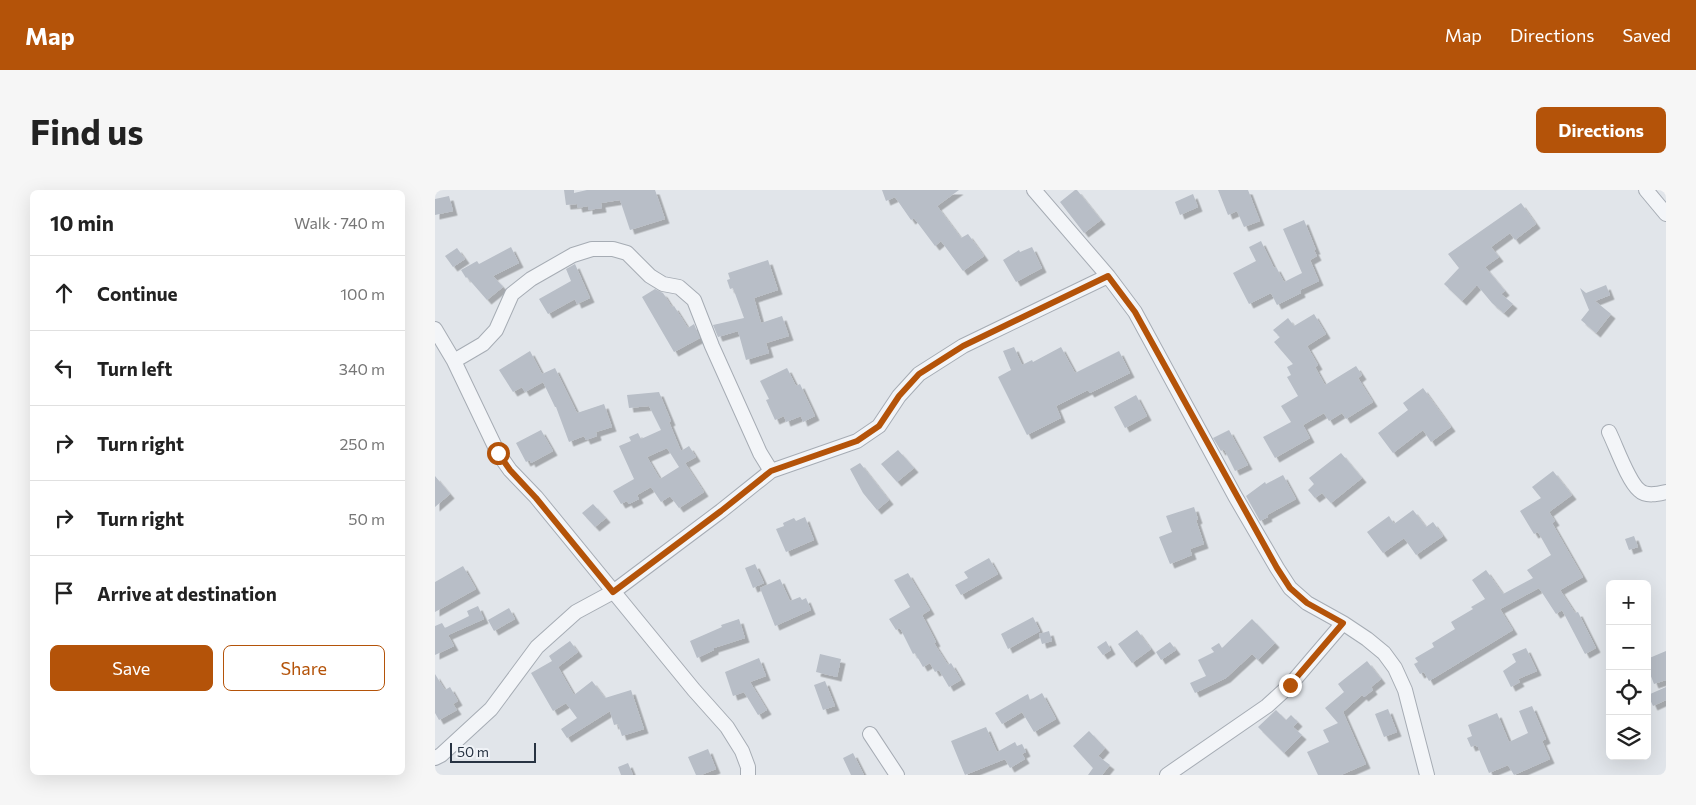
<!DOCTYPE html>
<meta charset="utf-8">
<style>
body{margin:0;font-family:Commissioner,sans-serif;background:#f6f6f6;color:#222}
.controls{position:absolute;right:15px;bottom:15px;display:grid;overflow:hidden;border-radius:8px;box-shadow:0 5px 20px #0002}
.controls button{width:45px;height:45px;display:grid;place-items:center;padding:0;border:0;border-bottom:1px solid #e0e0e0;background:#fff;color:#222;font:25px sans-serif}
.scale{position:absolute;left:15px;bottom:12px;width:86px;box-sizing:border-box;padding-left:5px;border:2px solid #283342;border-top:0;font-size:14px;line-height:18px;white-space:nowrap;color:#283342;-webkit-text-stroke:4px #f0f3f7;paint-order:stroke}
.stop{position:absolute;width:15px;height:15px;margin:-11px;border:4px solid #b45309;border-radius:50%;background:#fff}
.stop.end{background:#b45309;border-color:#fff;box-shadow:0 1px 5px #0008}
.list{margin:0;padding:0;list-style:none}
h2{display:flex;justify-content:space-between;align-items:center;height:65px;margin:0;padding:0 20px;font-size:21px}
h2 small{font-size:16px;font-weight:400;color:#767676}
.list li{display:grid;grid-template-columns:32px 1fr auto;gap:15px;align-items:center;box-sizing:border-box;height:75px;padding:0 20px;border-top:1px solid #e0e0e0}
.list b{display:block;font-size:19px;white-space:nowrap}
.list em{font-size:16px;font-style:normal;color:#767676}
.actions{display:flex;gap:10px;padding:15px 20px}
.actions a{flex:1;padding:11px 0;border:1px solid #b45309;border-radius:8px;text-align:center;font-size:18px;color:#b45309}
.actions .main{background:#b45309;color:#fff}
.icon{flex:none;width:28px;height:28px;fill:none;stroke:currentColor;stroke-width:2;stroke-linecap:round;stroke-linejoin:round}
.map{position:relative;flex:none;width:1231px;height:585px;overflow:hidden;border-radius:8px}
header{display:flex;align-items:center;gap:30px;box-sizing:border-box;height:70px;padding:0 25px;background:#b45309;color:#fff}
header strong{font-size:24px}
nav{display:flex;gap:28px;margin-inline-start:auto;font-size:18px}
.intro{display:flex;align-items:center;justify-content:space-between;box-sizing:border-box;height:120px;padding:0 30px}
h1{margin:0;font-size:35px}
.button{padding:12px 22px;border-radius:8px;background:#b45309;color:#fff;font-size:18px;font-weight:700}
main{display:flex;gap:30px;padding:0 30px}
aside{flex:1;background:#fff;border-radius:8px;box-shadow:0 5px 20px #0002}
.map>svg:first-child{display:block}
.building{fill:#b8bec7;fill-rule:evenodd;filter:url(#shadow)}
.lines{fill:none;stroke-linecap:round;stroke-linejoin:round}
.minor-casing{stroke:#a6acb4;stroke-width:16}
.minor{stroke:#f3f5f8;stroke-width:14}
.route{stroke:#b45309;stroke-width:6}
</style>
<header>
<strong>Map</strong>
<nav><a>Map</a><a>Directions</a><a>Saved</a></nav>
</header>
<div class="intro"><h1>Find us</h1><a class="button">Directions</a></div>
<main>
<aside>
<h2>10 min<small>Walk · 740 m</small></h2>
<ul class="list">
<li><svg class="icon" aria-label="ahead" viewBox="0 0 24 24"><path d="M12 20V5M6 11l6-6 6 6"/></svg><div><b>Continue</b></div><em>100 m</em></li>
<li><svg class="icon" aria-label="left" viewBox="0 0 24 24"><path d="M17 20v-9H6M10 6l-5 5 5 5"/></svg><div><b>Turn left</b></div><em>340 m</em></li>
<li><svg class="icon" aria-label="right" viewBox="0 0 24 24"><path d="M7 20v-9h11M14 6l5 5-5 5"/></svg><div><b>Turn right</b></div><em>250 m</em></li>
<li><svg class="icon" aria-label="right" viewBox="0 0 24 24"><path d="M7 20v-9h11M14 6l5 5-5 5"/></svg><div><b>Turn right</b></div><em>50 m</em></li>
<li><svg class="icon" aria-label="arrive" viewBox="0 0 24 24"><path d="M6 21V4h12l-3 4 3 4H6"/></svg><div><b>Arrive at destination</b></div></li>
</ul>
<div class="actions"><a class="main">Save</a><a>Share</a></div>
</aside>
<div class="map">
<svg width="1231" height="585" viewBox="0 0 1231 585">
<defs>
<filter id="shadow"><feDropShadow dx="4.5" dy="4.5" stdDeviation="0" flood-color="#0004"/></filter>
</defs>
<rect width="100%" height="100%" fill="#e1e5ea"/>
<!-- building -->
<path class="building" d="M129 0H139V3L152 0H220L230 29 195 40 185 10 166 13 167 18 153 20V16L143 18 142 14 131 15Z
M447 0H524L502 16 526 48 533 44 549 66 528 81 506 51 500 56 479 28 476 30 460 7 451 11Z
M640 0H642L666 30 649 43 625 12Z
M783 0H813L825 31 809 37 802 21 793 25Z
M758 4 763 17 745 25 740 12Z
M14 6 18 21 0 25V9Z
M1086 13 1101 34 1080 50 1075 43 1056 57 1064 67 1050 77 1070 101 1066 104 1078 114 1069 123 1057 113 1042 95 1027 111 1009 94 1024 78 1013 64Z
M869 30 881 60H879L882 66 875 70 884 91 865 100 866 103 842 115 836 103 814 114 798 83 821 71 814 57 826 51 839 78 841 77 849 92 867 83 848 39Z
M76 57 84 73 58 86 68 97 52 110 32 87 31 88 26 80 42 71 44 74Z
M597 57 607 78 581 92 568 70 584 60 585 62Z
M22 58 30 69 18 77 10 66Z
M333 70 343 100 319 108 326 133 347 126 354 146 331 153 334 163 311 170 303 141 283 147 278 135 309 128 298 98 295 99 292 90 295 89 293 83Z
M140 74 155 108 142 114 140 109 113 124 104 109 136 91 131 79Z
M1171 95 1175 105 1160 111 1176 124 1161 143 1146 130 1154 120 1145 98 1151 103Z
M220 99 228 103 237 117 239 116 253 138 259 134 265 148 239 162 207 107Z
M879 124 891 144 872 156 883 175 880 177 890 195 921 176 927 185 923 188 938 212 911 229 907 223 894 231 889 223 868 235 875 248 840 268 828 247 856 232 846 216 863 206 852 187 856 185 852 177 858 174 839 152 845 147 838 140 853 128 859 136Z
M579 157 587 175 597 170 598 172 626 157 640 183 684 161 695 183 655 203 653 200 621 216 626 228 592 245 563 187 576 180 568 161Z
M95 161 107 184 120 178 142 223 169 214 177 237 161 242 162 246 151 250 149 246 134 252 121 217H120L108 192 90 202 87 197 78 202 64 180Z
M352 178 361 196 365 194 380 226 368 232 366 226 351 232 349 226 340 230 331 210 334 209 325 191Z
M988 198 1016 237 996 252 988 240 958 263 943 243 973 220 968 213Z
M224 202 236 231 234 232 246 261 254 256 261 267 250 273 269 302 244 318 235 306 226 312 216 297 202 305 204 309 194 314 192 311 186 314 178 301 199 289 184 256 196 251 194 247 203 243 206 249 226 240 214 216 194 218 192 205ZM232 258 244 277 225 289 212 267Z
M701 205 712 226 690 238 679 217Z
M106 240 118 261 96 273 95 270 91 272 81 253Z
M794 240 813 275 800 281 789 259 786 261 778 248Z
M463 260 479 278 462 292 446 274Z
M906 263 927 288 896 313 887 303 880 308 873 300 879 294 874 288Z
M425 273 454 310 442 320 428 303 415 279Z
M1118 281 1137 305 1114 322 1120 331 1117 333 1148 387 1125 400 1140 423 1143 422 1161 458 1150 464 1127 420 1121 424 1104 398 1065 419 1078 440 994 491 989 482 985 484 979 474 983 472 980 468 999 457 997 453 1020 439 1016 432 1038 419 1036 417 1050 409 1037 390 1051 380 1068 404 1098 388 1092 380 1116 365 1103 342 1099 344 1085 321 1106 308 1097 297Z
M848 285 861 309 832 325 833 327 825 331 811 306 830 292 831 294Z
M0 286 15 304 0 317Z
M158 314 171 328 160 337 147 323Z
M759 317 763 329 761 330 769 354 755 359 757 365 735 374 724 347 737 342 731 326Z
M978 320 991 337 998 332 1008 346 981 365 969 348 948 363 932 342 954 326 959 334Z
M370 327 379 350 351 362 341 339 349 336 348 333 359 328 361 331Z
M1199 346 1203 357 1194 360 1190 349Z
M554 368 563 384 526 405 520 395 533 388 529 382Z
M320 374 329 393 318 398 310 378Z
M28 376 41 399 0 422V392Z
M473 383 495 420 487 425 501 452 499 453 513 475 516 473 526 490 514 497 504 480 500 482 495 473 488 477 480 463 478 464 465 438 461 440 454 429 475 417 459 390Z
M345 389 355 411 365 407 367 410 371 408 376 420 340 436 325 398Z
M43 416 49 429 13 445 19 456 0 465V436L7 433 10 438 34 426 32 421Z
M74 418 80 429 59 441 53 430Z
M598 427 605 441 573 459 566 444Z
M304 429 310 448 279 458V460L262 468 255 451 287 437 286 435Z
M817 429 840 453 823 470 817 464 791 488 760 503 755 493 771 486 763 470 779 462 776 458 784 453 787 458Z
M702 440 716 459 697 473 683 454Z
M614 441 617 451 607 454 604 444Z
M135 451 143 462 123 477 139 505 157 491 170 508 196 500 209 539 187 546 183 534 179 535 175 521 132 548 126 539 142 528 131 513 118 521 96 483 117 471 114 466Z
M671 451 676 460 668 465 662 457Z
M735 452 741 460 726 470 721 462Z
M1091 458 1102 481 1083 489 1085 492 1076 497 1068 481 1081 472 1077 464Z
M1231 461V490L1219 494 1212 476V469Z
M385 464 406 469 402 487 381 482Z
M324 468 331 486 315 492 332 520 323 525 309 502 298 506 290 482Z
M932 471 946 489 936 497 938 500 929 507 927 505 908 522 931 574 906 585H883L872 562 894 552 888 540 903 533 890 518 909 502 903 494Z
M0 484 10 500 15 497 23 511 18 514 22 520 4 530 0 523Z
M390 491 400 516 388 520 379 495Z
M1231 497V510L1218 516 1213 505Z
M607 503 621 529 599 542 587 522 567 534 560 523 593 504 595 510Z
M1097 516 1111 549 1107 551 1115 569 1079 585 1073 575 1054 583 1043 557H1042L1041 555 1036 557 1032 548 1037 546 1033 535 1062 523 1074 552 1093 543 1084 521Z
M953 519 962 542 949 547 940 524Z
M841 520 851 530 856 525 863 532 858 537 867 545 849 563 823 537Z
M551 537 562 562 580 552 582 556 587 554 591 562 587 564 590 569 575 578 570 569 530 585 516 551Z
M654 541 670 558 663 566 675 575 667 585H653L658 578 638 556Z
M273 559 281 579 266 585H261L253 567Z
M418 563 429 585H416L408 568Z
M193 573 198 585H186L183 577Z"/>
<g class="lines">
<defs>
<path id="minor" d="M599 0 673 86 700 122 800 306 842 378 855 398 872 413 908 433 932 449 949 463 960 478 970 500 992 585
M1211 0 1231 24
M0 139 19 171 63 263 75 280 101 307 259 500 292 537 307 561 313 577V585
M19 171 48 154 61 140 77 104 96 89 138 65 157 59H178L192 63 215 86 228 94 244 97 259 110 277 156 325 263 336 281
M1174 242C1181 256 1193 291 1204 300 1211 307 1223 304 1231 302
M435 544 462 585
M0 568 6 565 56 519 102 457 141 422 178 402 286 321 336 281 422 251 444 236 464 206 484 184 528 156 673 86
M732 585 832 516 855 495 908 433"/>
</defs>
<!-- minor casing -->
<use href="#minor" class="minor-casing"/>
<!-- minor -->
<use href="#minor" class="minor"/>
</g>
<g class="lines">
<!-- route -->
<path class="route" d="M63 263 75 280 101 308 178 402 286 321 336 281 422 251 444 236 464 206 484 184 528 156 673 86 700 122 842 378 855 398 872 413 908 433 855 495"/>
</g>
</svg>
<div class="controls">
<button>+</button>
<button>−</button>
<button><svg class="icon" aria-label="locate" viewBox="0 0 24 24"><circle cx="12" cy="12" r="6"/><path d="M12 2v4M12 18v4M2 12h4M18 12h4"/></svg></button>
<button><svg class="icon" aria-label="layers" viewBox="0 0 24 24"><path d="M12 4l9 5-9 5-9-5zM3 14l9 5 9-5"/></svg></button>
</div>
<div class="scale">50 m</div>
<div class="stop" style="left:63px;top:263px"></div>
<div class="stop end" style="left:855px;top:495px"></div>
</div>
</main>
